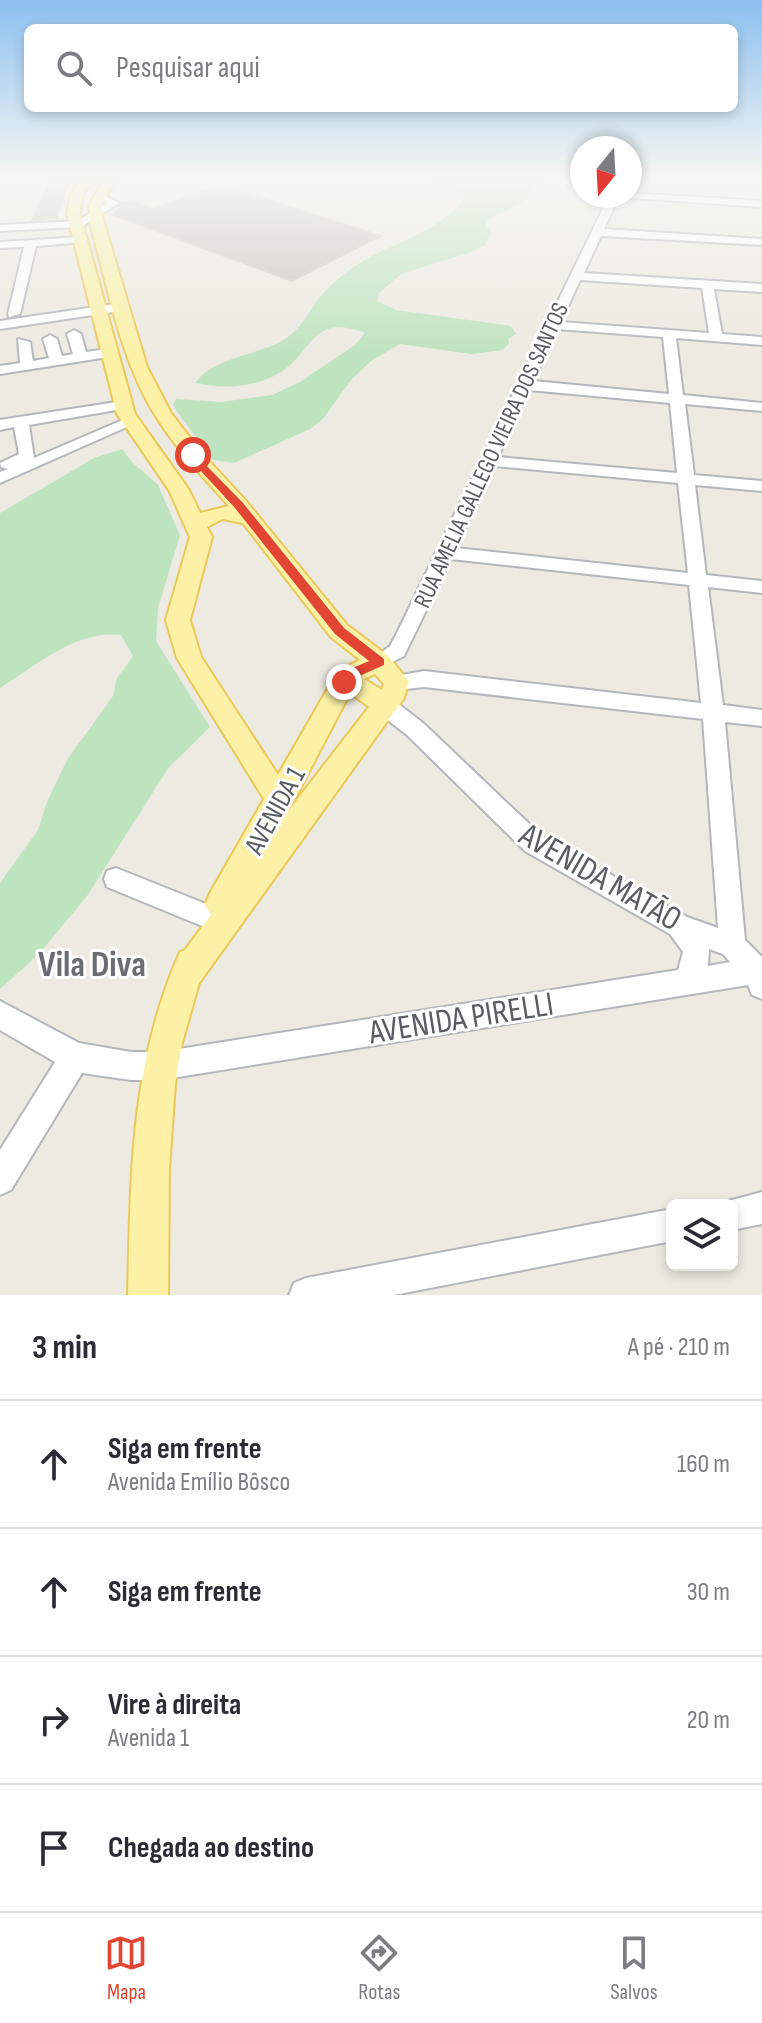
<!DOCTYPE html>
<html lang="pt">
<meta charset="utf-8">
<style>
body{margin:0;font-family:"Sofia Sans Condensed",sans-serif;background:#f2f2f3;color:#2b2b33}
.controls{position:absolute;right:24px;bottom:24px;display:grid;overflow:hidden;border-radius:12px;box-shadow:0 4px 12px #0003}
.controls button{width:72px;height:72px;display:grid;place-items:center;padding:0;border:0;border-bottom:2px solid #e1e1e2;background:#fff;color:#2b2b33;font:40px sans-serif}
.compass{position:absolute;left:570px;top:136px;width:72px;height:72px;border-radius:50%;background:#fff;box-shadow:0 4px 12px #0003;rotate:198deg}
.stop{position:absolute;width:24px;height:24px;margin:-18px;border:6px solid #e24531;border-radius:50%;background:#fff}
.stop.end{background:#e24531;border-color:#fff;box-shadow:0 2px 8px #0008}
.list{margin:0;padding:0;list-style:none}
h2{display:flex;justify-content:space-between;align-items:center;height:104px;margin:0;padding:0 32px;font-size:34px}
h2 small{font-size:26px;font-weight:400;color:#7c7c81}
.list li{display:grid;grid-template-columns:52px 1fr auto;gap:24px;align-items:center;box-sizing:border-box;height:128px;padding:0 32px;border-top:2px solid #e1e1e2}
.list b{display:block;font-size:30px;white-space:nowrap}
.list p{margin:0;font-size:26px;white-space:nowrap;color:#7c7c81}
.list em{font-size:26px;font-style:normal;color:#7c7c81}
.icon{flex:none;width:44px;height:44px;fill:none;stroke:currentColor;stroke-width:2;stroke-linecap:round;stroke-linejoin:round}
.map{position:relative;flex:none;width:762px;height:1295px;overflow:hidden}
.search{position:absolute;background:#fff;box-shadow:0 4px 12px #0003;left:24px;right:24px;top:24px;height:88px;display:flex;align-items:center;gap:20px;box-sizing:border-box;padding:0 28px;border-radius:12px;color:#7c7c81;font-size:30px}
.sheet{height:616px;background:#fff}
nav{display:flex;justify-content:space-around;align-items:center;box-sizing:border-box;height:112px;border-top:2px solid #e1e1e2;background:#fff;font-size:22px;color:#7c7c81}
nav a{display:grid;justify-items:center;gap:4px}
nav .on{color:#e24531}
.map>svg:first-child{display:block}
.green{fill:#bee3bf}
.building{fill:#c6c4be;stroke:#d0ccbf;stroke-width:2}
.lines{fill:none;stroke-linecap:round;stroke-linejoin:round}
.minor-casing{stroke:#b3b6bb;stroke-width:4}
.major-casing{stroke:#ebc85a;stroke-width:4}
.minor{fill:#fff;fill-rule:evenodd}
.major{fill:#fcf1a6;fill-rule:evenodd}
.route{fill:#e24531}
.labels{text-anchor:middle;stroke-width:6;stroke-linejoin:round;paint-order:stroke}
.far-street-label{font-size:24px;fill:#595d61;stroke:#fff}
.street-label{font-size:28px;fill:#595d61;stroke:#fff}
.near-street-label{font-size:34px;fill:#595d61;stroke:#fff}
.near-neighbourhood-label{font-size:36px;font-weight:bold;fill:#6a6e73;stroke:#fff}
</style>
<div class="map">
<svg width="762" height="1295" viewBox="0 0 762 1295">
<rect width="100%" height="100%" fill="#eceae1"/>
<!-- green -->
<path class="green" d="M438 177H543L522 203 489 218 485 225 491 233 485 245 471 252 401 274 379 293 377 301 396 310 511 326 516 334 508 339 509 343 503 350 471 354 400 344 371 361 351 380 323 419 310 429 234 463 213 460 175 409 173 404 176 399 221 402 272 395 300 382 355 345 365 333C311 313 315 350 281 372 255 388 226 389 196 383 209 359 258 355 282 341 297 332 306 318 315 304 324 290 342 275 355 266 390 243 439 233 465 198L463 193 431 186Z
M122 449 132 462 158 485 180 535 158 608 156 641 210 727 169 767 87 896 39 954 0 989V883L38 830 47 802 67 760 113 696 117 678 133 656 121 635C76 630 37 665 0 688V513L94 458Z"/>
<!-- building -->
<path class="building" d="M52 177H71L56 218 32 220Z
M219 185 241 191 381 236 292 281 113 215 122 202 131 201 153 209Z"/>
<g class="lines">
<defs>
<path id="minor" d="M99 193 119 203 81 227 0 231V225L78 221 106 203 94 196Z
M630 193 762 201V207L619 197 604 229 762 239V245L601 236 584 273 762 284V292L714 289 722 334 762 337V345L676 338 683 395 762 403V411L685 404 694 475 762 481V491L695 485 706 575 762 581V593L708 587 723 705 762 710V726L725 722 745 940 762 957V999L752 995 748 985 160 1080H131L82 1073 11 1190 0 1195V1150L55 1062 0 1030V1001L79 1043 131 1052H160L678 970 683 952 670 934 525 851 407 735 376 711 373 705 376 699H392L423 723 543 837 687 917 718 928 703 719 424 687 397 690 390 687 387 682 390 677 424 671 701 703 689 585 451 559 404 656 379 669 372 667 369 662 390 646 395 637 609 196H630ZM580 280 702 288 709 333 561 322ZM557 329 663 337 669 394 533 381ZM529 390 670 403 677 473 498 457ZM494 466 678 483 688 573 456 548ZM709 949 723 954 730 962 708 966Z
M81 237 87 240 85 242 36 246 20 314 9 317 8 314 24 247 0 248V242Z
M122 303 126 304V310L0 329V321Z
M74 330 81 334 86 352 108 349 115 353 108 357 0 374V366L20 363 18 339 30 342 33 361 49 358 43 339 50 335 57 339 62 356 73 354 67 334Z
M123 401 128 402V408L29 425 34 458 125 419H135L138 422 0 483V472L8 469 1 467 0 463 19 454 14 427 0 430V420Z
M116 868 221 910 225 918 221 926 212 930 107 887 104 879 107 871Z
M762 1192V1224L732 1230V1205H720L721 1203Z
M672 1209V1241L394 1295H289L294 1283 306 1278Z"/>
<path id="major" d="M83 177H96L83 194 80 214 135 414 189 490 200 513 229 506C203 477 176 449 155 415 120 359 108 287 90 223L89 205 106 177H118L101 205 104 223 147 367 171 413 200 451 246 501 347 625 388 656 409 682 404 698 199 983 182 1043 175 1084 169 1169 168 1295H128C131 1175 130 1065 180 952L185 950 211 915 205 905 209 895 264 799 177 658 166 620 190 537 169 490 117 414 67 214 71 194ZM222 519 243 523 331 637 360 660 341 669 335 676 278 775 201 657 190 620 212 537 207 527ZM375 674 384 684 382 690 364 679ZM350 693 369 707 283 818 290 808Z"/>
</defs>
<!-- minor casing -->
<use href="#minor" class="minor-casing"/>
<!-- major casing -->
<use href="#major" class="major-casing"/>
<!-- minor -->
<use href="#minor" class="minor"/>
<!-- major -->
<use href="#major" class="major"/>
</g>
<!-- sky -->
<linearGradient id="sky" x2="0" y2="1"><stop stop-color="#8bc0f0"/><stop offset="0.49" stop-color="#f6f6f2"/><stop offset="1" stop-color="#f6f6f2" stop-opacity="0"/></linearGradient>
<rect width="762" height="359" fill="url(#sky)"/>
<!-- route -->
<path class="route" d="M193 452 243 503 344 628 384 659V665L355 678 348 685H339L337 682 346 671 369 661 335 634 235 508 189 458 187 455Z"/>
<g class="labels">
<!-- far-street labels -->
<g class="far-street-label">
<text transform="translate(491 455) rotate(-65)" y="8">RUA AMELIA GALLEGO VIEIRA DOS SANTOS</text>
</g>
<!-- street labels -->
<g class="street-label">
<text transform="translate(274 810) rotate(-61)" y="10">AVENIDA 1</text>
</g>
<!-- near-street labels -->
<g class="near-street-label">
<text transform="translate(601 876) rotate(30)" y="12">AVENIDA MATÃO</text>
<text transform="translate(461 1017) rotate(-9)" y="12">AVENIDA PIRELLI</text>
</g>
<!-- near-neighbourhood labels -->
<g class="near-neighbourhood-label">
<text x="92" y="976">Vila Diva</text>
</g>
</g>
</svg>
<div class="controls">
<button><svg class="icon" aria-label="layers" viewBox="0 0 24 24"><path d="M12 4l9 5-9 5-9-5zM3 14l9 5 9-5"/></svg></button>
</div>
<svg class="compass" viewBox="-18 -18 36 36"><path d="M0-13l5 13h-10z" fill="#e53935"/><path d="M0 13l5-13h-10z" fill="#7c7c81"/></svg>
<div class="stop" style="left:193px;top:455px"></div>
<div class="stop end" style="left:344px;top:682px"></div>
<div class="search"><svg class="icon" aria-label="search" viewBox="0 0 24 24"><circle cx="10" cy="10" r="6"/><path d="M15 15l6 6"/></svg>Pesquisar aqui</div>
</div>
<section class="sheet">
<h2>3 min<small>A pé · 210 m</small></h2>
<ul class="list">
<li><svg class="icon" aria-label="ahead" viewBox="0 0 24 24"><path d="M12 20V5M6 11l6-6 6 6"/></svg><div><b>Siga em frente</b><p>Avenida Emílio Bôsco</p></div><em>160 m</em></li>
<li><svg class="icon" aria-label="ahead" viewBox="0 0 24 24"><path d="M12 20V5M6 11l6-6 6 6"/></svg><div><b>Siga em frente</b></div><em>30 m</em></li>
<li><svg class="icon" aria-label="right" viewBox="0 0 24 24"><path d="M7 20v-9h11M14 6l5 5-5 5"/></svg><div><b>Vire à direita</b><p>Avenida 1</p></div><em>20 m</em></li>
<li><svg class="icon" aria-label="arrive" viewBox="0 0 24 24"><path d="M6 21V4h12l-3 4 3 4H6"/></svg><div><b>Chegada ao destino</b></div></li>
</ul>
</section>
<nav>
<a class="on"><svg class="icon" aria-label="map" viewBox="0 0 24 24"><path d="M3 6l6-2 6 2 6-2v14l-6 2-6-2-6 2zM9 4v14M15 6v14"/></svg>Mapa</a>
<a><svg class="icon" aria-label="directions" viewBox="0 0 24 24"><path d="M12 3l9 9-9 9-9-9zM9 14v-3h6M13 9l2 2-2 2"/></svg>Rotas</a>
<a><svg class="icon" aria-label="saved" viewBox="0 0 24 24"><path d="M7 4h10v16l-5-4-5 4z"/></svg>Salvos</a>
</nav>
